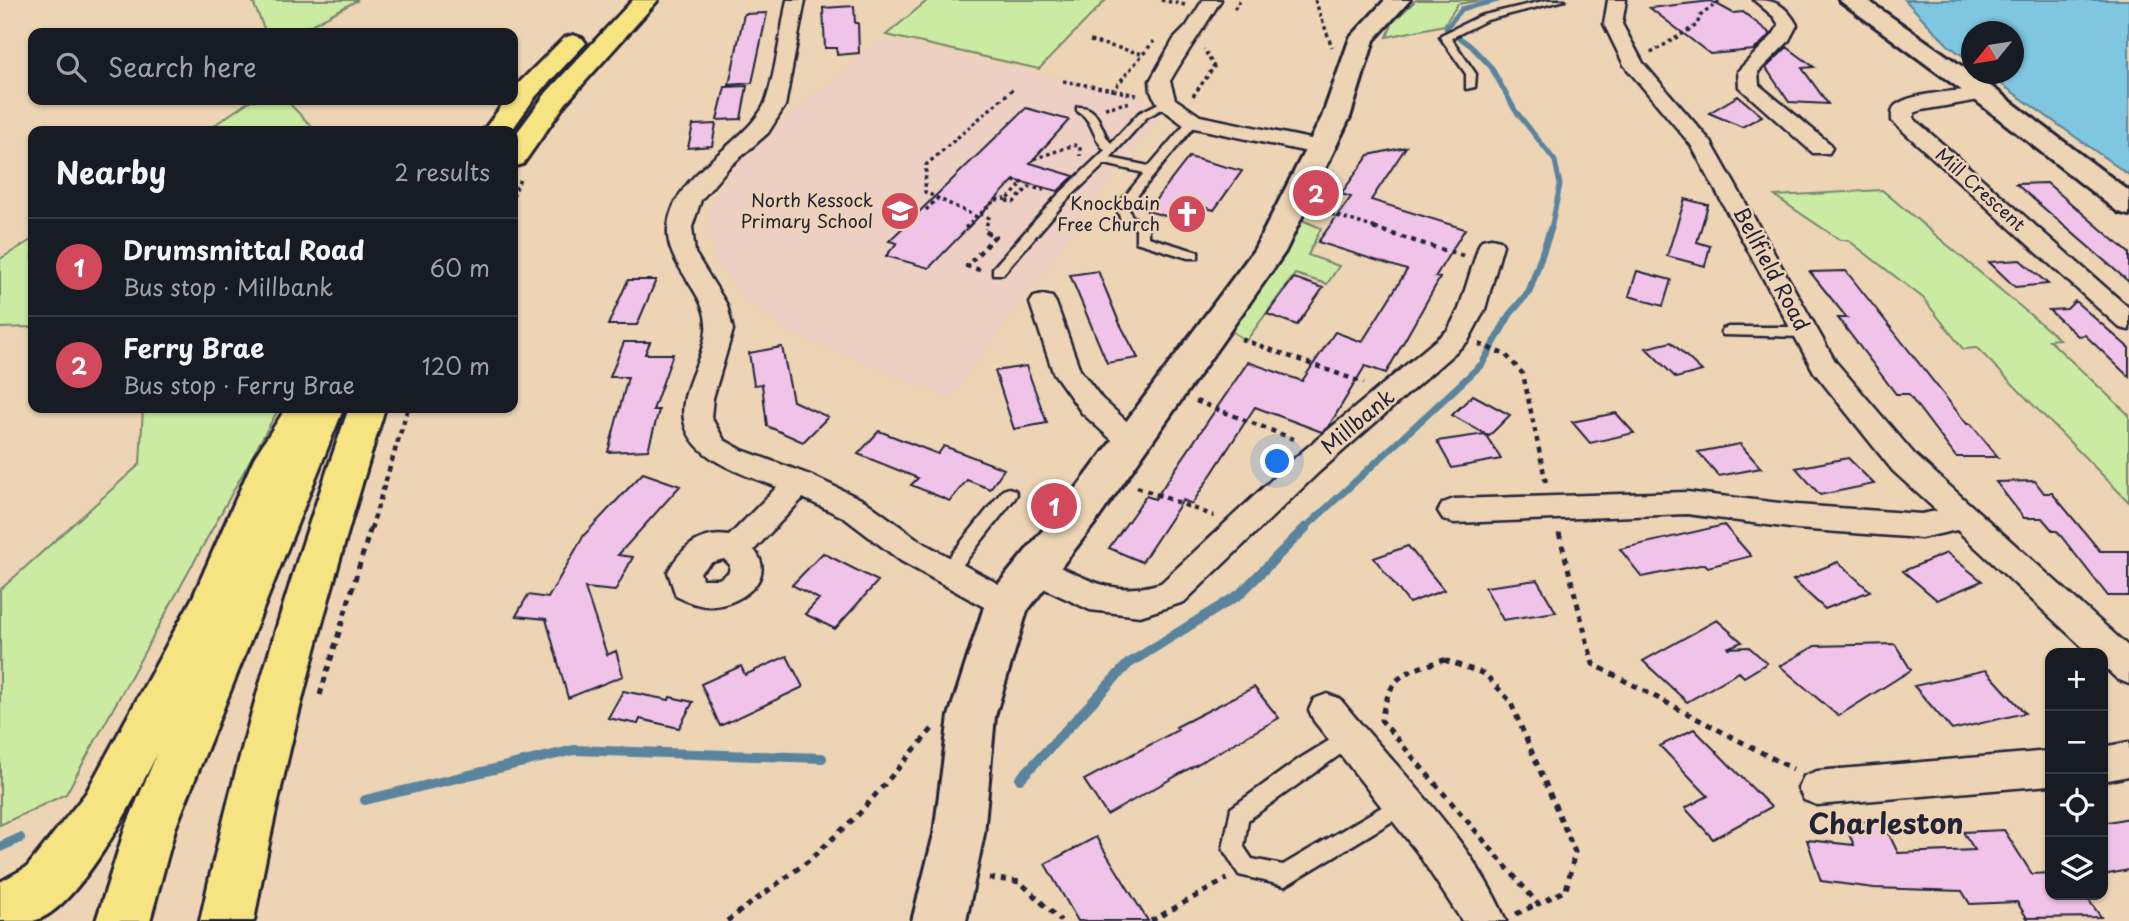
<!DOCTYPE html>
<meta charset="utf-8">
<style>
body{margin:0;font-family:"Playpen Sans",sans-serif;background:#242831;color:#f1f3f6}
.controls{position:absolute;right:21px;bottom:21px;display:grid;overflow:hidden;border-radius:14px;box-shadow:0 2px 5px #0004}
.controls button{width:63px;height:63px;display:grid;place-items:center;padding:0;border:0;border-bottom:2px solid #363941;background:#171b24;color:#f1f3f6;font:35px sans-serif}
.compass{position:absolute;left:1961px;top:21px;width:63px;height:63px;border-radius:50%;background:#171b24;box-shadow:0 2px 5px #0004;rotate:240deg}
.you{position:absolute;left:1278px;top:462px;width:24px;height:24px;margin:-18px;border:5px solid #fff;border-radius:50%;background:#1a73e8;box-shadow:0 0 0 10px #1a73e833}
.badge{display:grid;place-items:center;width:46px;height:46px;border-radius:50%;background:#d1495b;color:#fff;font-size:23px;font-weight:700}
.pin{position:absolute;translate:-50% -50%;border:4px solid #fff;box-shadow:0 2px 7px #0006}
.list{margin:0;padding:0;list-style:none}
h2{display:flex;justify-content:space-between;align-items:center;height:91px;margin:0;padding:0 28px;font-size:30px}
h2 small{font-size:23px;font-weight:400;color:#9ea1a6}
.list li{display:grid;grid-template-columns:46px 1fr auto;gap:21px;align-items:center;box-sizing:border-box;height:98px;padding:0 28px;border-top:2px solid #363941}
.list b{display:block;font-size:26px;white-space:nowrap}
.list p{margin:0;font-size:23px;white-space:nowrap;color:#9ea1a6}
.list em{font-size:23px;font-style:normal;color:#9ea1a6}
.icon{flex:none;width:38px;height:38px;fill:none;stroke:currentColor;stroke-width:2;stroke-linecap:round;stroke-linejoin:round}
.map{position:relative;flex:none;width:2129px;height:921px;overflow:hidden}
.search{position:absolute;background:#171b24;box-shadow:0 2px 5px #0004;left:28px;top:28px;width:490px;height:77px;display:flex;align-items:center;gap:18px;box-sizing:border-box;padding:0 24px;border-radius:14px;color:#9ea1a6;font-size:26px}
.panel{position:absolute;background:#171b24;box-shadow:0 2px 5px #0004;left:28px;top:126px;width:490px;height:287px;border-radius:14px}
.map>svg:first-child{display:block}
.built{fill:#edcfc4}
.green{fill:#cceba2;stroke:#77866e;stroke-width:2}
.water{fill:#7fc6e0;stroke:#5a849e;stroke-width:2}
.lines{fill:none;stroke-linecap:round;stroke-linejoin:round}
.stream-far2{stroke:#5a849e;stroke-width:5}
.stream-far1{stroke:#5a849e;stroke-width:7}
.stream{stroke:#5a849e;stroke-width:10}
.building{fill:#f0c3e8;stroke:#22223b;stroke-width:2}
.lane-casing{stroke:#22223b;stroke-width:5}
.street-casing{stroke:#22223b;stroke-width:5}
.secondary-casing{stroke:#22223b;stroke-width:6}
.highway-casing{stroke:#22223b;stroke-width:6}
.path-far2{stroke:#22223b;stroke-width:3.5;stroke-dasharray:3.5 3.5;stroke-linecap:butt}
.path-far1{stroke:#22223b;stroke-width:4.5;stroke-dasharray:5 5;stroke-linecap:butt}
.path{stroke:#22223b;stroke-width:5;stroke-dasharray:6 6;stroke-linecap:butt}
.lane{fill:#ecd4b4;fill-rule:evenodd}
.street{fill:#ecd4b4;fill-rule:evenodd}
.secondary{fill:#ecd4b4;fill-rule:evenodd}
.highway{fill:#f6e381;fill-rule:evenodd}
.labels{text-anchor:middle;stroke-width:5;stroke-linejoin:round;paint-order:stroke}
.far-street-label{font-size:18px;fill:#22223b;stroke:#ecd4b4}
.far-poi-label{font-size:18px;fill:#22223b;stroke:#ecd4b4;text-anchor:end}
.street-label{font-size:21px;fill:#22223b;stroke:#ecd4b4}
.near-quarter-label{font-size:28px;font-weight:bold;fill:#22223b;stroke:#ecd4b4}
</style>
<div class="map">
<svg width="2129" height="921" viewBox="0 0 2129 921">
<rect width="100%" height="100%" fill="#ecd4b4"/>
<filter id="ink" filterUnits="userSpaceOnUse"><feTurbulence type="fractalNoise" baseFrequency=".0143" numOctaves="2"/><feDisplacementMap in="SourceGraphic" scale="14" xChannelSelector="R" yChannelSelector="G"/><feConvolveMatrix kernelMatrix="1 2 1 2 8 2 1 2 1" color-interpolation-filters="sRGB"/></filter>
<g filter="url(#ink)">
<!-- built -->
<path class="built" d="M880 39 1137 94 1159 117 950 398 787 331 748 302 716 264 708 225 713 196 738 161Z"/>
<!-- green -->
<path class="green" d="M252 0H358L296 33H266Z
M928 0H1106L1039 69 886 35Z
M1416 0H1483L1458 4 1444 25 1387 37 1393 22Z
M251 100H286L316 131H206Z
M1882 190 2059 339 2049 340 2129 415V502L1977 348 1963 349 1923 298 1848 240H1840L1775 196Z
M1302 220 1321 228 1308 255 1339 266 1327 284 1295 274 1246 341 1230 330 1243 309 1277 268Z
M33 239V327L0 328V259Z
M143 408H279L66 794 0 825V590L140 464Z"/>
<!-- water -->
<path class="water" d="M1905 0H2129V175L1987 74H2014V32H1972L1971 62 1948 45Z"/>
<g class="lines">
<!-- stream-far2 -->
<path class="stream-far2" d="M1498 0 1462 9 1446 28 1471 46 1491 67 1515 110 1555 161 1560 185 1551 229"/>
<!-- stream-far1 -->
<path class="stream-far1" d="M1304 529 1482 364 1510 314 1529 292 1551 228"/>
<!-- stream -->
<path class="stream" d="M1020 779 1128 664 1240 594 1306 527
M365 800 574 750 822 758
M0 847 20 838"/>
</g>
<!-- building -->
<path class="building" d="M1711 1 1733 13 1743 12 1771 34 1754 50 1710 54 1650 8Z
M854 6 855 23H858L859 53 837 55V48H825L823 8Z
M767 13 752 83 729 85 744 14Z
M1787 47 1814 67 1802 68 1828 104 1789 102 1766 68Z
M747 86 741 119 717 120 725 87Z
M1738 96 1762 116 1742 127 1709 113Z
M1026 108 1069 120 1030 163 1074 176 1058 191 1014 180 929 268 886 256 897 243 889 241Z
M716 124 712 146 688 148 693 125Z
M1406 147 1371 200 1465 229 1435 277 1440 278 1386 373 1365 366 1329 426 1322 432 1255 407 1192 504 1183 500 1142 562 1109 548 1146 496 1155 499 1248 362 1302 381 1335 332 1362 342 1407 270 1318 242 1351 197 1341 194 1369 155Z
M1189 157 1242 171 1214 210 1193 204 1187 222 1147 211Z
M2047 183 2129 253V282L2016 184Z
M1685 199 1708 205 1697 242 1710 246 1705 266 1667 256Z
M2020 260 2048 284 2015 287 1989 262Z
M1098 271 1119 322 1138 358 1107 363 1070 275Z
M1637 271 1671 280 1663 306 1629 296Z
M1846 271 1967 424H1971L1998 457H1956L1908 394H1896L1838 318H1847L1810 272Z
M1294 278 1323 288 1297 325 1267 314Z
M628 280H656L637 325H608Z
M2075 301 2129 348V377L2085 335 2078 336 2049 310 2067 309Z
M624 342H650L645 354H673L653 410H659L648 450 608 452 628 377H610Z
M1671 342 1702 371 1676 378 1646 348Z
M782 347 793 401 828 417 803 442 767 426 762 384 754 385 749 353Z
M1026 366 1047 423 1014 429 995 371Z
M1473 395 1510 415 1489 436 1452 415Z
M1616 413 1634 433 1590 443 1572 422Z
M879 431 938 454 944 446 1004 469 990 489 967 480 950 501 911 485 918 478 858 454Z
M1485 434 1501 459 1452 468 1437 441Z
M1740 444 1761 468 1719 476 1698 452Z
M1848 458 1874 484 1820 495 1796 468Z
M643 473 680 486 618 555 633 557 615 591 585 588 607 655 616 651 623 676 568 698 546 619 516 616 528 595 548 598 584 535Z
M2035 481 2044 493H2052L2100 551H2129V596H2108L2057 531H2053L2042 518H2024L1996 482Z
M1724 525 1751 556 1708 567 1705 564 1642 577 1620 549Z
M1408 546 1444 590 1409 603 1374 558Z
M823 553 878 581 835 629 805 614 819 599 792 585Z
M1947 553 1982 581 1937 600 1903 571Z
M1838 562 1870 591 1825 609 1793 580Z
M1537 580 1556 612 1503 620 1485 587Z
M1717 620 1742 642 1727 648 1749 647 1767 663 1744 677 1739 672 1687 702 1643 661Z
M1895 644 1911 670 1838 716 1780 666 1815 646Z
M787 656 803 687 720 726 701 684 741 666 745 675Z
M1986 670 2025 713 1952 730 1914 686Z
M1254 687 1279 718 1107 815 1084 780 1178 730 1176 727Z
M623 691 669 700 670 697 693 702 679 728 640 719 638 724 608 718Z
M1694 729 1771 807 1713 839 1685 808 1708 796 1660 746Z
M2129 818V870L2103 875V823Z
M1843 821 1883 822 1898 853 1975 850 1963 832 2004 830 2032 874 2050 873V895H2085L2101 917 2027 918 2017 902 1970 904 1962 891 1874 888 1821 881 1807 840 1854 845Z
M1096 837 1148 921H1078L1045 864Z"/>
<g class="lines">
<defs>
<path id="lane" d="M1547 0H1565L1487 20 1451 38 1476 74 1475 87 1466 89V74L1440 37 1441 35 1480 16Z
M1163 101 1173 103 1147 117 1110 158 1149 166 1189 119H1197V123L1128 207 1131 215 1148 228V237L1198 252V258H1188L1136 242V229L1121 220 1116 207 1144 173 1105 164 1065 202 1003 274H993V268L1057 196 1105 150C1092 138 1094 120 1077 111V107C1101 105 1099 130 1111 143L1139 113Z
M1728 327H1805L1812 332 1805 337 1723 335 1721 332 1723 329Z
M1009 488 1015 490 1017 494 1015 498 954 576 948 578 942 576 939 571 942 566 1003 490Z
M1348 729 1355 732 1358 738 1355 744 1248 820 1244 847 1252 859 1283 865 1402 795 1409 797 1412 804 1409 811 1285 886 1239 875 1223 849 1231 808 1299 759Z"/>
<path id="street" d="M787 0H805L785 106 768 133 729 167 701 200 692 227 695 253 727 305 733 330 713 398 711 417 724 440 742 450 810 475 865 501 923 543 1019 595 1024 604 1019 613 1007 617 995 613 901 561 843 517 803 498 754 550C778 578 740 605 713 606 700 607 688 602 676 596L668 572C680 549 700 531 729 536L777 487C736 471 672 454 685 397 690 375 704 353 706 331 710 293 665 267 668 228 673 174 737 150 762 109 773 92 782 23 787 0ZM724 559 730 565 729 572 719 579H702L700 572 712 562Z
M1203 0H1221C1204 28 1186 53 1170 81L1175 99 1200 116 1330 143 1333 148 1330 153 1322 155 1185 126 1160 107 1151 92 1150 81 1174 39 1186 27Z
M1608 0H1626L1622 24 1643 63 1711 142 1835 361 1915 455 2129 647V684L2117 679 2103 666V653H2089L1957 530 1921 538 1797 529 1687 514 1454 523 1443 519 1438 511 1443 503 1454 499 1687 492 1797 505 1921 514 1937 511 1893 471 1814 372 1691 145 1624 65 1604 24Z
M1754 0C1776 0 1786 5 1797 25L1788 42 1758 72 1759 85 1829 143 1832 148 1829 153H1813L1739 87 1738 71 1773 35 1779 25 1774 17Z
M1984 88 1991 90 1994 94 1991 98 1922 110 1914 113V119L2129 308V330L2120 328 1892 121C1892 115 1891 109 1896 105 1913 92 1962 91 1984 88Z
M1491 238 1500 240 1503 245 1485 309 1468 341 1319 472 1184 602 1140 616 1090 610 1024 579 1019 570 1024 561 1035 557C1082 573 1107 600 1161 583L1297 456 1448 330 1459 309 1479 245 1482 240Z
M1043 295 1052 297 1056 303 1080 370 1102 399 1142 435 1147 442 1142 449 1132 452 1122 449 1082 413 1053 372 1030 303 1034 297Z
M1327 694 1340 699C1395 767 1472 839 1506 921H1462L1417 852 1314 721 1309 710 1314 699Z
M2129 742V776L2103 781V747Z
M2050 751V785L1817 805 1804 800 1798 788 1804 776 1817 771Z"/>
<path id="secondary" d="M1385 0H1410L1374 40 1350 117 1285 252 1095 523 1027 611 995 716 984 834 966 921H912L934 834 949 716 985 604 992 592 1067 501 1254 250 1322 117 1350 38Z
M1839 0H1867L1993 88 2129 191V215L2118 212 1975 100Z"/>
<path id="highway" d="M633 0H658L565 104 523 164 513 167V138L547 92Z
M573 35 582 38 586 43 536 96 511 131H483L506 100H513V91L518 84 564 38Z
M286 408H340L342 412 175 829 150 921H96L125 829 157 754C137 794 78 912 33 921 23 921 10 921 0 921V882L27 867 86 793 193 597 254 458Z
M349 408H385C333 577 285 747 254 921H200C238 747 289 576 349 408Z"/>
</defs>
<!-- lane casing -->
<use href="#lane" class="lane-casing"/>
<!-- street casing -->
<use href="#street" class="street-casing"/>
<!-- secondary casing -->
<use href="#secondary" class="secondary-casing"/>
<!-- highway casing -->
<use href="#highway" class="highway-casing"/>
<!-- path-far2 -->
<path class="path-far2" d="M1161 0 1185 5
M1315 0 1332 47
M1234 9 1240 0
M1090 41 1143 54
M1651 53 1697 25 1700 16 1721 0
M1063 81 1113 90 1154 41
M1113 90 1140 96
M1193 96 1214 67 1204 49
M1105 108 1131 102
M1034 159 1074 145 1080 147V156
M1013 181 1023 183 1006 201 1014 202 1029 187 1044 190
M513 196 520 179
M926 210 938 198
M1318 210 1379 229
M980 214 989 218 985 229
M977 217 925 192 926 165 1013 89
M965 228 995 200 1006 199"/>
<!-- path-far1 -->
<path class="path-far1" d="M1373 228 1463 256
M980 270 967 266 995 236 984 231 985 228
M1241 339 1364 383
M1479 344 1506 355 1523 374 1546 483
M1196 401 1296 440
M1137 487 1214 516
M371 529 408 408"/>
<!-- path -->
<path class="path" d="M1559 533 1593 664 1793 769
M1444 660 1485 674 1510 701 1575 852 1566 890 1538 904 1381 720C1391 673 1402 673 1444 660Z
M320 695 371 527
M989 878 1020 882 1061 921
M1516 914 1538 904
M727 921 807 862 858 815 933 728
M1151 921 1227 879"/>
<!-- lane -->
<use href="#lane" class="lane"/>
<!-- street -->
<use href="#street" class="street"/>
<!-- secondary -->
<use href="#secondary" class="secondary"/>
<!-- highway -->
<use href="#highway" class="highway"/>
</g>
</g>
<!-- icons -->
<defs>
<symbol id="school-disc" viewBox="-11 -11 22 22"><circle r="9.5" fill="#d1495b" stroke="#ecd4b4"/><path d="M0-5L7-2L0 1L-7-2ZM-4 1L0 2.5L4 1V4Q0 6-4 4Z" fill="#fff"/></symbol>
<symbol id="church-disc" viewBox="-11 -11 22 22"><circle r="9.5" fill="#d1495b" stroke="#ecd4b4"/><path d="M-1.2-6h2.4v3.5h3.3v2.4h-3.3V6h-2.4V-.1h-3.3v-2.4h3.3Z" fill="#fff"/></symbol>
</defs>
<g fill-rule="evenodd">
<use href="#school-disc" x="878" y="189" width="44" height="44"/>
<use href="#church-disc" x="1165" y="192" width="44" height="44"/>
</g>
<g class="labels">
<!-- far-street labels -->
<g class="far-street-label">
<text transform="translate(1980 190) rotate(42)" y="6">Mill Crescent</text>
</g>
<!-- far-poi labels -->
<g class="far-poi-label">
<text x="873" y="207">North Kessock<tspan x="873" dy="21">Primary School</tspan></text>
<text x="1160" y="210">Knockbain<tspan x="1160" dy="21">Free Church</tspan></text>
</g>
<!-- street labels -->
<g class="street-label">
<text transform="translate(1771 269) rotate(62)" y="7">Bellfield Road</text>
<text transform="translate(1358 422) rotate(-40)" y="7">Millbank</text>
</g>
<!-- near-quarter labels -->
<g class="near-quarter-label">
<text x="1886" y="834">Charleston</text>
</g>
</g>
</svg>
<div class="controls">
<button>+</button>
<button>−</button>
<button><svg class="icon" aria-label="locate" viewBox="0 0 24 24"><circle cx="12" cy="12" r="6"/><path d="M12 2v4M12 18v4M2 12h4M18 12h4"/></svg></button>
<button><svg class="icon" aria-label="layers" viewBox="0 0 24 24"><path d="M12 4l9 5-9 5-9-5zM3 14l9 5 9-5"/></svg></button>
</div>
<svg class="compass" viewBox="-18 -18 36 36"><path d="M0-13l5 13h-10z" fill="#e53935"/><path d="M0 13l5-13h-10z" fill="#9ea1a6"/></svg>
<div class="you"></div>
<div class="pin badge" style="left:1054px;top:506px">1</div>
<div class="pin badge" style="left:1316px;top:193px">2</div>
<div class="search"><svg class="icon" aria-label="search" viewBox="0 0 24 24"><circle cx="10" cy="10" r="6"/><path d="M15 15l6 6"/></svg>Search here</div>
<section class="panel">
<h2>Nearby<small>2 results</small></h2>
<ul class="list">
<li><span class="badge">1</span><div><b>Drumsmittal Road</b><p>Bus stop · Millbank</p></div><em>60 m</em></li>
<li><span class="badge">2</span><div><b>Ferry Brae</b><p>Bus stop · Ferry Brae</p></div><em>120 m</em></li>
</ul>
</section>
</div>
